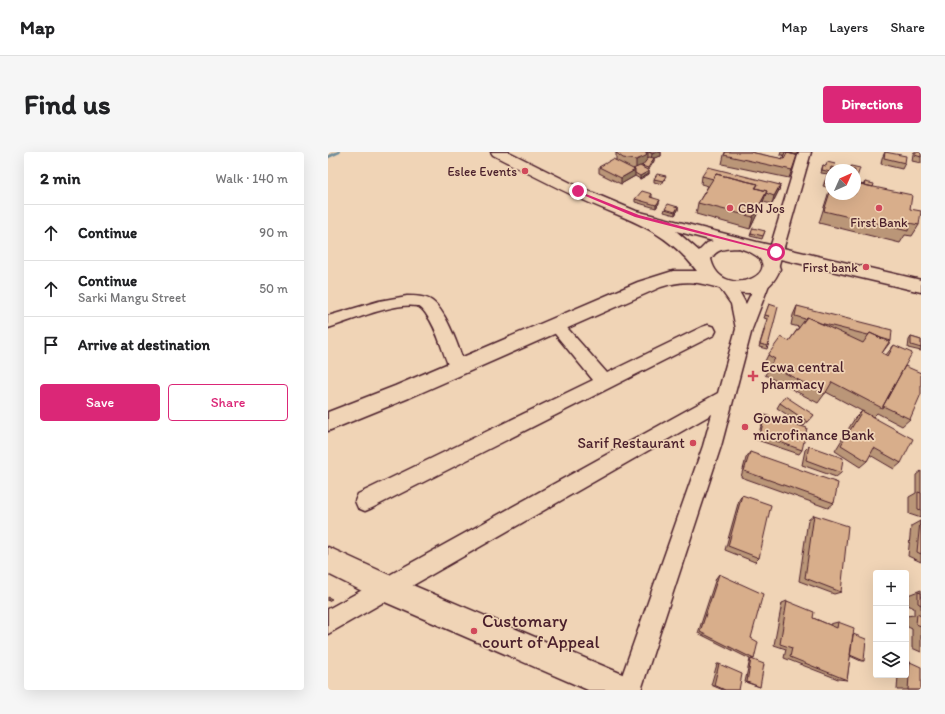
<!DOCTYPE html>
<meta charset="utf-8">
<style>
body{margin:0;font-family:Itim,sans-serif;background:#f6f6f6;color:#202124}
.controls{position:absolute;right:12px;bottom:12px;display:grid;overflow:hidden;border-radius:4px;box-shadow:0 4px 16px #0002}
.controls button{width:36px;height:36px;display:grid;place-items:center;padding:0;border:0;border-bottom:1px solid #e0e0e0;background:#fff;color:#202124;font:20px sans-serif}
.compass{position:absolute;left:497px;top:12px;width:36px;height:36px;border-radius:50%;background:#fff;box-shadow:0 4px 16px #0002;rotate:45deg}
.stop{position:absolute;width:12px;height:12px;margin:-9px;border:3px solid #db2777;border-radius:50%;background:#fff}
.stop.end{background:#db2777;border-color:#fff;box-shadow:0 1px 4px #0008}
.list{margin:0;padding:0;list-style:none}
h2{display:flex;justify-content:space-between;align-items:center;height:52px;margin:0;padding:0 16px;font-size:17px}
h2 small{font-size:13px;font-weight:400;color:#757577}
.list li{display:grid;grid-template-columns:26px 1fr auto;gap:12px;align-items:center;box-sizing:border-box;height:56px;padding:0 16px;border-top:1px solid #e0e0e0}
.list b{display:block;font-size:15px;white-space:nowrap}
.list p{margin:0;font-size:13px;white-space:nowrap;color:#757577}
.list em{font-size:13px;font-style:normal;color:#757577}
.actions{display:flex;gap:8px;padding:12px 16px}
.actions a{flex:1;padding:9px 0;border:1px solid #db2777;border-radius:4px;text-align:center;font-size:14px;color:#db2777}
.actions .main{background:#db2777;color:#fff}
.icon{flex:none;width:22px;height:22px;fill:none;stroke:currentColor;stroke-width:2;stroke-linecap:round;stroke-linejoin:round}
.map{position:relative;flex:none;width:593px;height:538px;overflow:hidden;border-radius:4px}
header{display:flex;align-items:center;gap:24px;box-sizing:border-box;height:56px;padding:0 20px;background:#fff;border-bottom:1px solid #e0e0e0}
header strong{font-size:19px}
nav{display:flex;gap:22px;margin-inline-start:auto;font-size:14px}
.intro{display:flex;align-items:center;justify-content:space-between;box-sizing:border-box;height:96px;padding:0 24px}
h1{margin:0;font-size:28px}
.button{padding:10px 18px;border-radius:4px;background:#db2777;color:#fff;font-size:14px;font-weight:700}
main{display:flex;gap:24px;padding:0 24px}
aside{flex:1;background:#fff;border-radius:4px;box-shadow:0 4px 16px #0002}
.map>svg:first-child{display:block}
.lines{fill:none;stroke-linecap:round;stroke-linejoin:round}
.stream{stroke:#6f8d9b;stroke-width:3}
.minor-casing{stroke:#4a1f2b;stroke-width:3}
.major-casing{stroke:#4a1f2b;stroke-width:3}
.minor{fill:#f0d4b6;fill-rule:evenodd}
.major{fill:#f0d4b6;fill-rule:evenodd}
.wall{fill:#ba9678;stroke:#4a1f2b}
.shaded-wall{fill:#977a61;stroke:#4a1f2b}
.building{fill:#d8ae8b;stroke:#4a1f2b}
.route{fill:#db2777}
.poi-dot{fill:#d1495b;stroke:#f0d4b6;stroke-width:1.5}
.labels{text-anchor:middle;stroke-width:3.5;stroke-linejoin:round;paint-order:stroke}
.far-poi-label{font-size:13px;fill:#4a1f2b;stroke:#f0d4b6;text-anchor:end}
.poi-label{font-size:15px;fill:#4a1f2b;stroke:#f0d4b6;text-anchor:start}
.near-poi-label{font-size:18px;fill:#4a1f2b;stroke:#f0d4b6;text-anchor:start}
</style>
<header>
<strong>Map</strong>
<nav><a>Map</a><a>Layers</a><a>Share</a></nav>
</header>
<div class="intro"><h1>Find us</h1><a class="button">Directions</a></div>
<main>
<aside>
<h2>2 min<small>Walk · 140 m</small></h2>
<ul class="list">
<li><svg class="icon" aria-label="ahead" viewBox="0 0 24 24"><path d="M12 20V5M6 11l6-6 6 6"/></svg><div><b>Continue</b></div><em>90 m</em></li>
<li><svg class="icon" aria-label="ahead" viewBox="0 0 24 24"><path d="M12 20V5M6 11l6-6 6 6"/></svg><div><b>Continue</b><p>Sarki Mangu Street</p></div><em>50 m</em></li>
<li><svg class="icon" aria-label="arrive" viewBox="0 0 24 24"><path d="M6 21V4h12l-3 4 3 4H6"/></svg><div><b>Arrive at destination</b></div></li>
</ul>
<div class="actions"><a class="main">Save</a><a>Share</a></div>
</aside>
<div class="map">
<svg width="593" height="538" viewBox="0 0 593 538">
<rect width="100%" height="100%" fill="#f0d4b6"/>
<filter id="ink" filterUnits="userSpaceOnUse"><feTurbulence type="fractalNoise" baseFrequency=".025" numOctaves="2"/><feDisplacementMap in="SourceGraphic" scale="8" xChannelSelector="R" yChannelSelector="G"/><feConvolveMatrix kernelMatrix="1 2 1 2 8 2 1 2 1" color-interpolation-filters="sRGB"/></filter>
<g filter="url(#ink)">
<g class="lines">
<!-- stream -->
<path class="stream" d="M0 5 11 0"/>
<defs>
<path id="minor" d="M471 0H483L450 116 448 119H438L436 116Z
M435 125 440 127 442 130 424 177 393 294 313 538H289L375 294 384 262 0 482V457L390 241 408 177 403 152 389 132 391 128C404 125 413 142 418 152L430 127Z
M79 144C87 144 97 144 104 149 120 161 131 198 138 216L136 221 130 223 124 221C114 202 111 179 98 162 96 159 93 155 89 154 66 150 23 169 0 176V164L51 149Z
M228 167 233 169 279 221 374 175 380 173 386 175 388 179 386 183 44 356 37 359 30 356 27 349 30 342 265 228 223 177 220 173 223 169Z"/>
<path id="major" d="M163 0H181L251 35 308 59 429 90 593 128V140L448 106 452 117C436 157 400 136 370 131 357 129 346 131 333 135L81 246 0 279V260L67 234 310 130 345 119H369C335 75 301 69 253 47 223 33 194 18 165 3ZM348 79 385 89 379 91 371 99ZM411 96C473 114 394 155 383 107 390 95 400 97 411 96Z
M0 395 70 427 306 527 310 538H260L50 447 0 422Z"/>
</defs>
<!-- minor casing -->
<use href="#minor" class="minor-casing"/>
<!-- major casing -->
<use href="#major" class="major-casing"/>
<!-- minor -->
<use href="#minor" class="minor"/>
<!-- major -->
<use href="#major" class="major"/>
</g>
<!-- wall -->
<path class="wall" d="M288 0H333V4L326 6V9L320 18 321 19V22L312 27 307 24 293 32 271 21V15L288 8Z
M397 0H422L454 7 456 3H452L453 0H470L468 3H469L461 26 394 12 396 3Z
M557 0 577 11 574 17 553 12 554 6Z
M586 0H593V11L584 9 585 2Z
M507 12 505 18H502L501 22 503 23V42L535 33 537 30 582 57 591 73 584 84 577 83 572 91 491 71 502 36 495 34 500 22 493 21 494 16 495 13 498 14Z
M374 24 452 33 451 38 444 52 435 50 422 77 368 62 370 51 380 34 373 32Z
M326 27H337L334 32 326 30Z
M324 42V45L331 51 328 56 307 50V47Z
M350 55V58L347 63 336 60 337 57Z
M437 79 434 87 422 84 423 81Z
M441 152 440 194 439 197 431 195 439 167 436 166Z
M469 154 563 189 554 201 558 203 566 193 577 214 582 267 574 274 549 261 545 265 498 240 490 251 437 223 441 216 435 213 440 203 461 189 471 175 463 173 465 163Z
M583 185 593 188V199L580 196 581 188Z
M452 251 486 263 476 274 449 256Z
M534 259 573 311 566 317 542 303 539 309 532 315 507 299 527 266Z
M437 263 474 298 471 302 429 288 435 267Z
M481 294 513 321 508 325 474 313 477 298Z
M422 300 506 351 500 356 413 325 418 306Z
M593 319V366L581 362V345L588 341V323Z
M414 343 431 406 427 410 397 398 411 348Z
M486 363 513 440 506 442 471 429 480 368Z
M592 369H593V410L580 404 583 374Z
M391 422 423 486 426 507H423L432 535 417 530 422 507 370 481 388 426Z
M593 438V500L584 496V477L578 474V464L586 463V456L580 453V443Z
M459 449 485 466 502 473V472L510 470 525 482 536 509H533L522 504 519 528 510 527 456 506 458 497 446 493 454 451Z
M578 510H582L593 538H569L570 523H578Z
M389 512H391L411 538H395L383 533Z"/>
<!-- shaded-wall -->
<path class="shaded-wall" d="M319 0H320V6L318 12 308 16V8Z
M328 0H333V4L326 6V9L320 19V16L323 8 324 2Z
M307 18V24L293 32V26Z
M321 19V22L312 27V24Z
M452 33 450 39 452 35 451 38 444 52 446 44Z
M439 39 435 50 422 77 425 65Z
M332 48 331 51 328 56V53Z
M350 55V58L347 63V60Z
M0 445 4 447 0 449Z"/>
<!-- building -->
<path class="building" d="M287 0H319L318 4 308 8 295 6Z
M321 0H328L324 2Z
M398 0H422L456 7 459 1 469 3 464 18 396 3Z
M457 0 468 3 459 1 456 7 455 6Z
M557 0 578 4 577 11 556 6Z
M587 0H593V5L587 3Z
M321 5 326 6 320 16 314 14Z
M285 7 307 18 293 26 271 15Z
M499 10 507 12 506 16 503 15 502 20 494 18 495 13 498 14Z
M312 14 321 19 312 24 307 21V18L305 17Z
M523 14 532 16 527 31V18H521Z
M380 15 452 33 446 44 438 41 439 39 428 36 430 32 388 22 385 27 374 24Z
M329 22 338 24 335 29 326 27Z
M388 22 430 32 427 36 439 39 425 65 370 51Z
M500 22 503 23V33L496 31Z
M537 30 546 32 545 35 536 33Z
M527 31 584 43 582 57 593 59 591 73 581 71 580 79 496 59 503 37V42H527Z
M314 39 324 42 322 45 332 48 328 53 307 47Z
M340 52 350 55 347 60 337 57Z
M425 76 437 79 435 84 423 81Z
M441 152 450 155 440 194 432 192 441 164 437 163Z
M469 154 564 178 563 189 553 186 542 181 540 183 492 171 479 165 477 167 467 164Z
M479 165 535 191 542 181 561 190 554 201 560 204 566 193 584 201 554 256 504 230 497 242 442 213 447 207 440 203 453 185 461 189Z
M583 185 593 188V196L583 193Z
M577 214 593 221V242L582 267 555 254Z
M457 244 486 263 480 270 452 251Z
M534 259 585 287 573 311 546 296 539 309 513 293Z
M437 263 479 276 474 298 432 283Z
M481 294 515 306 513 321 478 308Z
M422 300 510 331 506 351 416 319Z
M590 340 593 341V358L590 357Z
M414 343 443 353 431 406 400 394Z
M486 363 520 374 513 440 477 426Z
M592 369H593V402L589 400Z
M391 422 435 442 423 486 430 490 426 507 372 480Z
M590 440 593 441V453L590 451Z
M459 449 486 460 485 466 509 476 510 470 526 476 519 528 462 505 464 496 452 492Z
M589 462 593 464V474L588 472Z
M525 482 538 487 536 509 522 503Z
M423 507 436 512 432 535 419 530Z
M582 510 593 515V538H580Z
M391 512 414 522 411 538H397L386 533Z"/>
</g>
<!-- route -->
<path class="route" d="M248 38 311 63 450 100 448 101 307 65 248 40Z"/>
<!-- markers -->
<g class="poi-dot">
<circle cx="197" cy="19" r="4"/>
<circle cx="402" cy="56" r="4"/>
<circle cx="551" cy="56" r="4"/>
<circle cx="538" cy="115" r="4"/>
<path d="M423 218h4v4h4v4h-4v4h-4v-4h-4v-4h4z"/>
<circle cx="417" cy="275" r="4"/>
<circle cx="365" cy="291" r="4"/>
<circle cx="146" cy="479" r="4"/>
</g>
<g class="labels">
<!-- far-poi labels -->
<g class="far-poi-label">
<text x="189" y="24">Eslee Events</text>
<text x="410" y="61" text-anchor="start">CBN Jos</text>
<text x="551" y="75" text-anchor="middle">First Bank</text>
<text x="530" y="120">First bank</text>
</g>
<!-- poi labels -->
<g class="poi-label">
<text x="433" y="220">Ecwa central<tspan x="433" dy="17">pharmacy</tspan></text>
<text x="425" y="271">Gowans<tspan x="425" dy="17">microfinance Bank</tspan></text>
<text x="357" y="296" text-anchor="end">Sarif Restaurant</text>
</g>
<!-- near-poi labels -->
<g class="near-poi-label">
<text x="154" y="475">Customary<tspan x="154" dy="21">court of Appeal</tspan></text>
</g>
</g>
</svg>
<div class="controls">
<button>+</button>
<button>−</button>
<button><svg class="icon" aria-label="layers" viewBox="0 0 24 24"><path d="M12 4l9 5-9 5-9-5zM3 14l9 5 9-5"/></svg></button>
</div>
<svg class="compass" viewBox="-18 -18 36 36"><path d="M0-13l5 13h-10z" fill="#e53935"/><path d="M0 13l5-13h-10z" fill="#757577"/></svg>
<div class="stop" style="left:448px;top:100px"></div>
<div class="stop end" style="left:250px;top:39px"></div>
</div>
</main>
